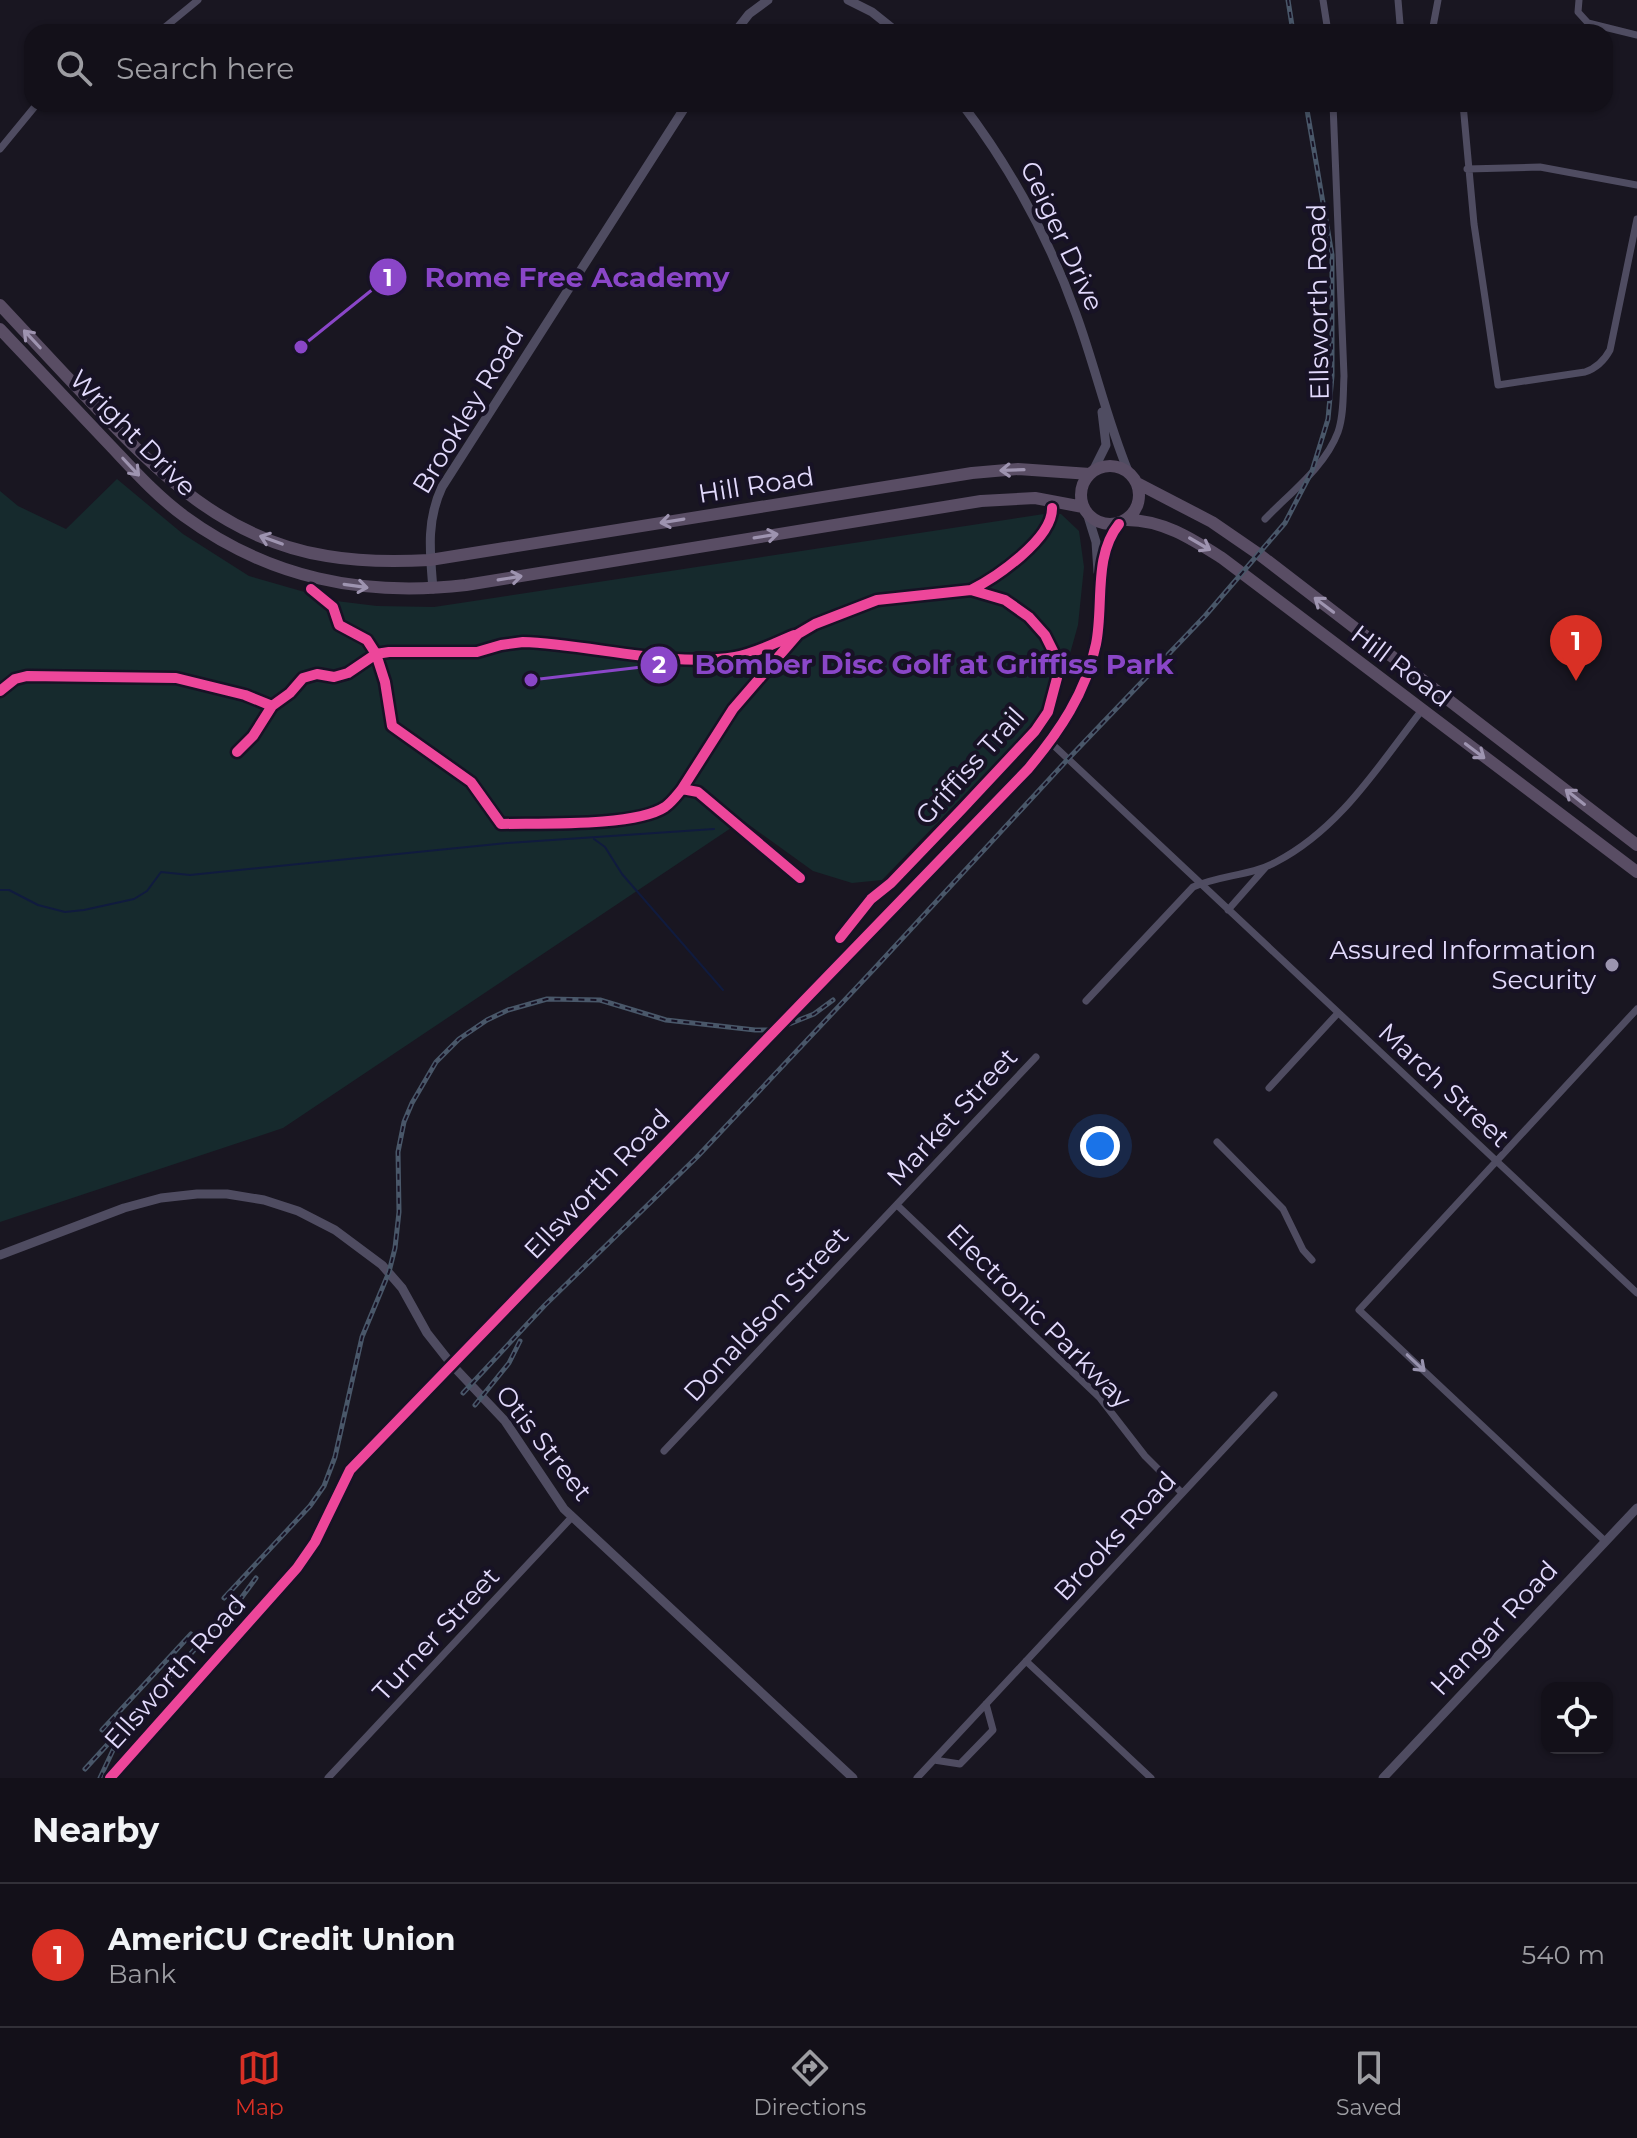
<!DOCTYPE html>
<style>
body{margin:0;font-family:Montserrat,sans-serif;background:#201e26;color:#f1f3f6}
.controls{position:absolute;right:24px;bottom:24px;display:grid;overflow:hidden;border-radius:16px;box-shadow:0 2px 6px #0004}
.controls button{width:72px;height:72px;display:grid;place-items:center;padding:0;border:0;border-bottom:2px solid #323038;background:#131019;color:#f1f3f6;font:40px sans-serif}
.you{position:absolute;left:1100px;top:1146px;width:28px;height:28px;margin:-20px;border:6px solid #fff;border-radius:50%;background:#1a73e8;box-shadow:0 0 0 12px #1a73e833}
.badge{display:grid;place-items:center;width:52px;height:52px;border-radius:50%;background:#d93025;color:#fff;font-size:26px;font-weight:700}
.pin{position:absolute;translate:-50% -66px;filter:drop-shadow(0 2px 4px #0008)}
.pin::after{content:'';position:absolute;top:42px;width:28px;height:24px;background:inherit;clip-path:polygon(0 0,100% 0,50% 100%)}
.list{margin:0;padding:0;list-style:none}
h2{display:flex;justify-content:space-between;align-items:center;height:104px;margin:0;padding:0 32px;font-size:34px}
h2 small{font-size:26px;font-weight:400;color:#9d9da2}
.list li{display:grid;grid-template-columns:52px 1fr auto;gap:24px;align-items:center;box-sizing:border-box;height:144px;padding:0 32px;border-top:2px solid #323038}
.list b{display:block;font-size:30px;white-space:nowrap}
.list p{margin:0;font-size:26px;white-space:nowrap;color:#9d9da2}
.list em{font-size:26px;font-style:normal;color:#9d9da2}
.icon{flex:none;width:44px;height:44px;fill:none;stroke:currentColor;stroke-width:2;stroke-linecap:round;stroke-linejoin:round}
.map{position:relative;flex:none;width:1637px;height:1778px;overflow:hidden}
.search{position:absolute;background:#131019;box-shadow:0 2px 6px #0004;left:24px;right:24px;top:24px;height:88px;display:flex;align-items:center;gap:20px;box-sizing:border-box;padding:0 28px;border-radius:24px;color:#9d9da2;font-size:30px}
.sheet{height:248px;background:#131019}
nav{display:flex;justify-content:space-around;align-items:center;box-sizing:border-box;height:112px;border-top:2px solid #323038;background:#131019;font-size:22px;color:#9d9da2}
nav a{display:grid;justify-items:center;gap:4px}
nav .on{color:#d93025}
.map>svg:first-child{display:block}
.green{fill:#162a2d}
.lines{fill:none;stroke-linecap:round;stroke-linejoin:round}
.stream{stroke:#101b3e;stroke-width:2}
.minor{stroke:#4f4c61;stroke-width:7}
.tertiary{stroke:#4f4c61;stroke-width:9}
.primary{stroke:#594d64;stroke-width:12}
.rail-casing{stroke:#495769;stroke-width:5}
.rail{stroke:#171225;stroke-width:2;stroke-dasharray:6;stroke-linecap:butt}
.cycleway-casing{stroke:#171225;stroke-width:15}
.cycleway{stroke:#ed469a;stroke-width:10}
.oneway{stroke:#9e94b0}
.oneway2{stroke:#9893ae}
.poi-dot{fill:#9c95af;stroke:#171225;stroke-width:3}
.labels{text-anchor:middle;stroke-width:8;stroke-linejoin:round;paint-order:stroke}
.street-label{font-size:26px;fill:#e2dafc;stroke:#171225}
.poi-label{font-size:26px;fill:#e2dafc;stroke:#171225;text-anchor:end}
.leader{fill:none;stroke:#8a46c8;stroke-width:3}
.callout-dot{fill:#8a46c8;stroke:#171225;stroke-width:3}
.mark-label{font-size:24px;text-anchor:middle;font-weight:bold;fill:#fff}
.callout-label{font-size:28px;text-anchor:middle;font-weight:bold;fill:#8a46c8;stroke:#171225;stroke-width:8;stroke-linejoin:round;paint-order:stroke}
</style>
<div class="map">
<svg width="1637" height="1778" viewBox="0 0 1637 1778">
<rect width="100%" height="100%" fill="#191621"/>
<!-- green -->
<path class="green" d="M117 479 183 534 249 576 336 601 377 606 434 607 1044 514H1061L1079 531 1084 567 1078 625 1064 675 1031 726 882 880 852 883 813 871 734 814 714 815 731 828 283 1128 0 1222V491L18 506 66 529Z"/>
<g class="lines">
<!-- stream -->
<path class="stream" d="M594 839 605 847 622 874 723 990
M0 890H9L38 905 65 912 84 910 134 899 147 891 161 872 190 875 507 843 714 829"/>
<!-- minor -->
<path class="minor" d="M1323 0 1328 32
M1398 0 1400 24 1404 32
M1579 0 1578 12 1588 23 1637 35
M159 32 198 0
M1432 32 1438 0
M1463 104 1474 224 1498 385 1585 372C1597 368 1604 361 1610 350L1637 219
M0 149 37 104
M1467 169 1540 167 1637 185
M1265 519C1290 493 1325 467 1338 432 1344 415 1343 394 1344 376L1333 104
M1050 742 1637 1293
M1228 910 1265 868
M1086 1001 1193 887C1220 875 1250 876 1276 862 1340 829 1379 765 1422 710
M1269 1088 1338 1013
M1217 1142 1283 1209 1303 1250 1312 1260
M897 1205 1100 1398 1145 1456 1182 1493
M664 1451 1036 1057
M1605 1541 1359 1310 1637 1009
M1026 1661 1151 1778
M934 1760 960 1764 993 1730 986 1704
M328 1778 572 1517
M917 1778 1274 1395"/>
<!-- tertiary -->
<path class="tertiary" d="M848 0 872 12 897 32
M735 32 749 14 768 0
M962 104C1010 167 1049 238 1076 314 1095 366 1107 420 1128 471
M1093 471 1106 445 1102 412
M1087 513 1096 542 1098 572
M433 589C430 553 426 521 442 487L687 104
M0 1255 124 1208 161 1198 197 1194H227L264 1200 298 1211 335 1230 382 1265 402 1288 427 1333 453 1366 505 1421 564 1509 853 1778
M110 1778 297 1568 315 1542 350 1470 1028 769C1059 732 1086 693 1096 644 1104 605 1093 556 1119 524
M1383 1778 1637 1508"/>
<!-- primary -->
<path class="primary" d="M0 305C31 338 61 371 92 403 159 474 226 540 327 556 362 562 395 562 430 560L972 473 1018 469 1090 474
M0 329C35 366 70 403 105 440 130 466 154 494 184 516 269 578 362 597 466 585L981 501 1035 498 1083 507
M1081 495a29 29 0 1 1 58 0a29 29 0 1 1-58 0Z
M1137 483 1212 522 1260 555 1637 845
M1127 520C1163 520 1192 539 1222 558L1637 872"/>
<defs>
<path id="rail" d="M1288 0 1293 32
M463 1393 545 1305 697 1157 874 969 1068 759 1205 616 1285 523 1312 471 1328 419 1332 376V255L1306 104
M475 1405 509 1363 520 1341
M224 1598 310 1506 324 1486 335 1457 362 1337 389 1272 395 1248 399 1212 398 1152 404 1122 412 1103 436 1062 459 1039 487 1020 508 1010 547 999 600 1000 666 1020 755 1030H774L814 1014 833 1000
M102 1730 191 1634
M85 1769 239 1601 256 1578
M100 1778 114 1748"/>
</defs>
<!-- rail casing -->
<use href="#rail" class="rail-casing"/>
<!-- rail -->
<use href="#rail" class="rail"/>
<defs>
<path id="cycleway" d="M311 589 333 607 339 625 367 640 376 654 389 652H477L501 645 523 642C589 644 671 668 735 657 756 653 775 643 794 635
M971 590C995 578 1053 539 1052 508
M0 691 15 679 27 676 176 678 245 695 272 706
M237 752 253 736 272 706 290 693 303 678 317 674 334 677 348 673 376 654 385 682 392 726 471 782 501 824C539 823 635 827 665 807 672 802 677 795 682 789
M800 878 698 792 682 789 733 709 798 634 815 624 877 600 971 590 1005 600 1029 617 1045 635 1055 655 1057 678 1048 712 1035 731 961 810 891 883 871 899 840 938
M110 1778 297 1568 315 1542 350 1470 1028 769C1059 732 1086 693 1096 644 1104 605 1093 556 1119 524"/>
</defs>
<!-- cycleway casing -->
<use href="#cycleway" class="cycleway-casing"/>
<!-- cycleway -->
<use href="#cycleway" class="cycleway"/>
</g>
<!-- one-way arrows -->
<defs><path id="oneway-shaft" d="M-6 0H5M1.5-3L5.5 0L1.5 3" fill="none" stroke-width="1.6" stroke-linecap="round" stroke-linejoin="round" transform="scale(2)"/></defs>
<g class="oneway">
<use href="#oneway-shaft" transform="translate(32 339) rotate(-133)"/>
<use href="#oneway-shaft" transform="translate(131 467) rotate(47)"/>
<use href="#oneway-shaft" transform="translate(1012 470) rotate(178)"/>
<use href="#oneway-shaft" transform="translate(672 521) rotate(171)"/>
<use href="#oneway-shaft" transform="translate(766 536) rotate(-9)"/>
<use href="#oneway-shaft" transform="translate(271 540) rotate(-160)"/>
<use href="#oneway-shaft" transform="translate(1200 544) rotate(30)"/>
<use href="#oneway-shaft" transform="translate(510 578) rotate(-9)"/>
<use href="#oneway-shaft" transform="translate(356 586) rotate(8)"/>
<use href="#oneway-shaft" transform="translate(1324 605) rotate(-143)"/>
<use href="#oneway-shaft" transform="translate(1475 751) rotate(37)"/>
<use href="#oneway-shaft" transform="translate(1575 797) rotate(-142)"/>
</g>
<use class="oneway2" href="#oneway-shaft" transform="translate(1416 1363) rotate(43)"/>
<!-- markers -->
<circle class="poi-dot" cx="1612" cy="965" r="8"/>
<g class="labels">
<!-- street labels -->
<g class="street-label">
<text transform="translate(1062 236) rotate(65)" y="9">Geiger Drive</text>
<text transform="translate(1318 302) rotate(-91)" y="9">Ellsworth Road</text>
<text transform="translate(468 410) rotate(-59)" y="9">Brookley Road</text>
<text transform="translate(133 433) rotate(45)" y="9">Wright Drive</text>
<text transform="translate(756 485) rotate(-9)" y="9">Hill Road</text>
<text transform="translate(1401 666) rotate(37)" y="9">Hill Road</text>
<text transform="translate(970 766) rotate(-48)" y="9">Griffiss Trail</text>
<text transform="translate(1444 1085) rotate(43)" y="9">March Street</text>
<text transform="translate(952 1117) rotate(-47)" y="9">Market Street</text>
<text transform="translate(597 1184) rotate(-46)" y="9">Ellsworth Road</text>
<text transform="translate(766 1314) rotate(-47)" y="9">Donaldson Street</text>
<text transform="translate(1039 1316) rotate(45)" y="9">Electronic Parkway</text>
<text transform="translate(544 1443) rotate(52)" y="9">Otis Street</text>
<text transform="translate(1115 1536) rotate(-47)" y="9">Brooks Road</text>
<text transform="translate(1494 1628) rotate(-47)" y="9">Hangar Road</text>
<text transform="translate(436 1634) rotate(-47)" y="9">Turner Street</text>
<text transform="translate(175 1672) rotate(-48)" y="9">Ellsworth Road</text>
</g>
<!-- poi labels -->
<g class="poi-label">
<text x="1596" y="959">Assured Information<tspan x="1596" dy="30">Security</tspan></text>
</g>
</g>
<!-- callouts -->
<path class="leader" d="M301 347L388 277M531 680L659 665"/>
<g class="callout-dot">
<circle cx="301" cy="347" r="8"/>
<circle cx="531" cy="680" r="8"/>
<circle cx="388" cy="277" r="20"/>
<circle cx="659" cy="665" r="20"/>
</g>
<g class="mark-label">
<text x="388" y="286">1</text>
<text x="659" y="673">2</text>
</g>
<g class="callout-label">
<text x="577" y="287">Rome Free Academy</text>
<text x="934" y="674">Bomber Disc Golf at Griffiss Park</text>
</g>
</svg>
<div class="controls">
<button><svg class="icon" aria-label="locate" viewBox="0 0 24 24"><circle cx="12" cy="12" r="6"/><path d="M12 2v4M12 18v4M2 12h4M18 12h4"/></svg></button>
</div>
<div class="you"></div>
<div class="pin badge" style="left:1576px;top:681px">1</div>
<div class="search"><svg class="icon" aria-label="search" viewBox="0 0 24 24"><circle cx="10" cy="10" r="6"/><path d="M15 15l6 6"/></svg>Search here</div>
</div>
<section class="sheet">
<h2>Nearby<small></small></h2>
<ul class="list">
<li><span class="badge">1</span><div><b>AmeriCU Credit Union</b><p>Bank</p></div><em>540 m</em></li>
</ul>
</section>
<nav>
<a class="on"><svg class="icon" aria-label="map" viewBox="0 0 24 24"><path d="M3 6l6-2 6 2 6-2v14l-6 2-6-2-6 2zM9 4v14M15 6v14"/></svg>Map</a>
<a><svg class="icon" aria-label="directions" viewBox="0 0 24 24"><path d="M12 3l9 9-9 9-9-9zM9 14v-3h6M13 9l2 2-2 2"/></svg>Directions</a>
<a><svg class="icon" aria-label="saved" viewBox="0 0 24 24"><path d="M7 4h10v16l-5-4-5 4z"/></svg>Saved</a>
</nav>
